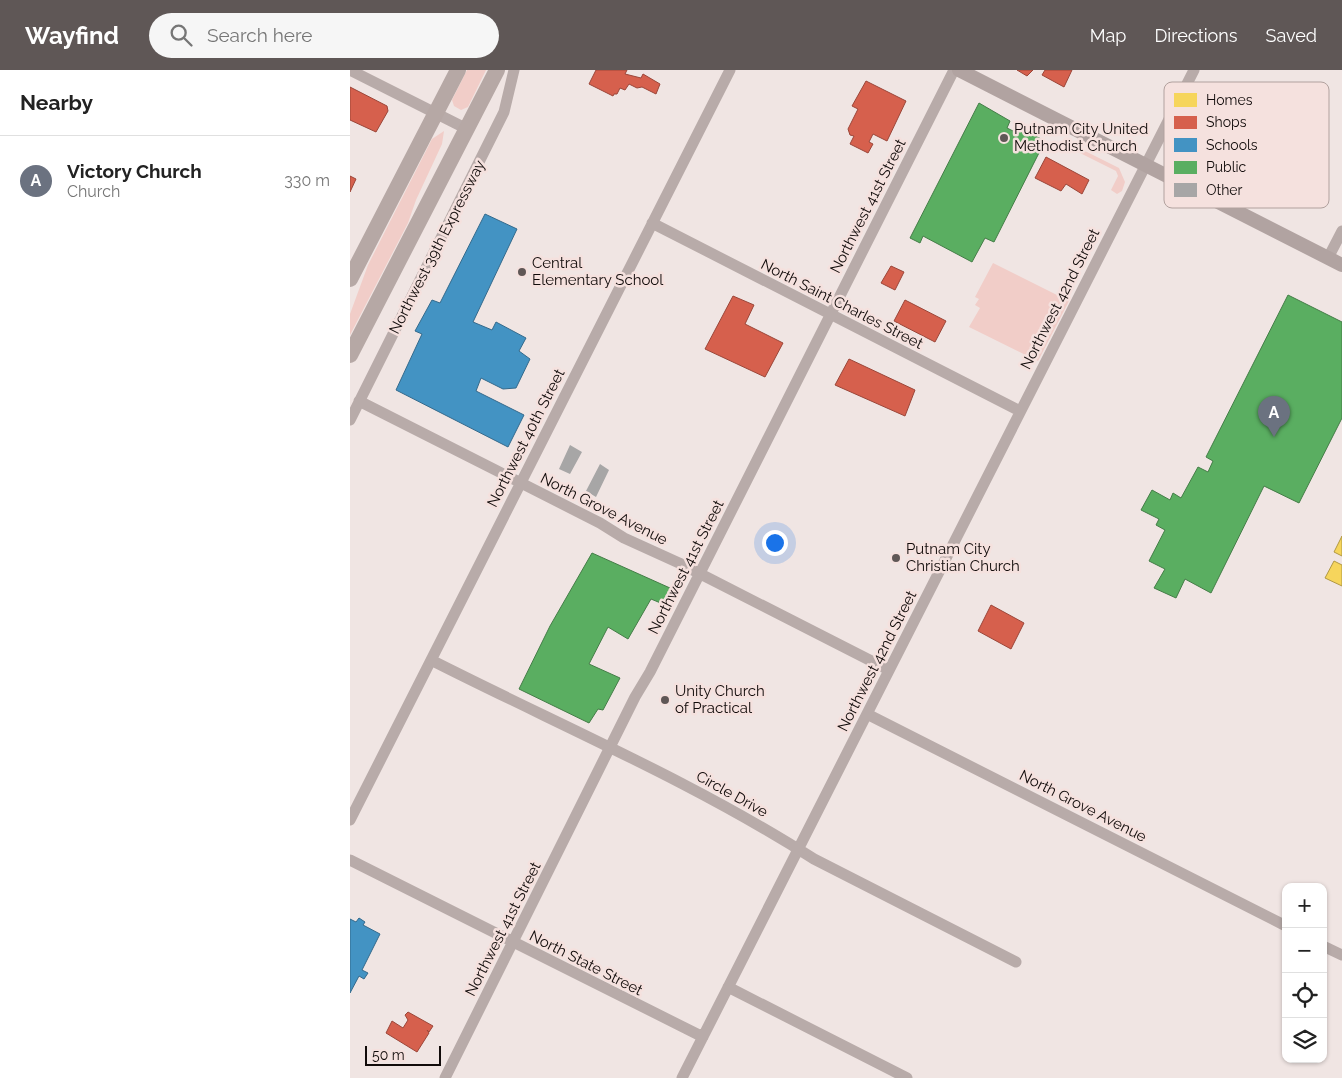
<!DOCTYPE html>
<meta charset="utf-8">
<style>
body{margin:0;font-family:Raleway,sans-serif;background:#f6f6f6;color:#222}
.controls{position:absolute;right:15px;bottom:15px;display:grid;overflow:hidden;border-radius:10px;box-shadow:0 1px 4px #0004}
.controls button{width:45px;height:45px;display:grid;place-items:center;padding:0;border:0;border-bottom:1px solid #e0e0e0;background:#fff;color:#222;font:25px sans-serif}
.scale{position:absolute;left:15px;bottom:12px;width:76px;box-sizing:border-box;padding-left:5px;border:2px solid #110b0a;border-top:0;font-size:14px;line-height:18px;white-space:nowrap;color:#110b0a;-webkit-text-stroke:4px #f5e1de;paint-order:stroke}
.you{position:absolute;left:424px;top:472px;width:18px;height:18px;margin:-12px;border:4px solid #fff;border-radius:50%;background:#1a73e8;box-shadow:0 0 0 8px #1a73e833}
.badge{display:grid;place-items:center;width:32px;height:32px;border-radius:50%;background:#5f5756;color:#fff;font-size:16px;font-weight:700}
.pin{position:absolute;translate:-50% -41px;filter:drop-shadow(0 1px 2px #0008)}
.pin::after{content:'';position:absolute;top:26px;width:18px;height:15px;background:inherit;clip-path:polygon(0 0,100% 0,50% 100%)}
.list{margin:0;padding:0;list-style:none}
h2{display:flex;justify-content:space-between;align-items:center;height:65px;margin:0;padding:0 20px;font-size:21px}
h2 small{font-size:16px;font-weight:400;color:#767676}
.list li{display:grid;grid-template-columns:32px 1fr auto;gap:15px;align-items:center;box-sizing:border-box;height:90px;padding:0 20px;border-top:1px solid #e0e0e0}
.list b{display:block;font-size:19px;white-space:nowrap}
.list p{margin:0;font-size:16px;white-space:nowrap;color:#767676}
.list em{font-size:16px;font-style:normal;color:#767676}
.icon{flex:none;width:28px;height:28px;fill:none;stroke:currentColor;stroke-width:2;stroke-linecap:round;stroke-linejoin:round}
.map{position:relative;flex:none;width:992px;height:1008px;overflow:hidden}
header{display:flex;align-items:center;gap:30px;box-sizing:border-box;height:70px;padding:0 25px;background:#5f5756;color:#fff}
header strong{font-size:24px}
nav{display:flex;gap:28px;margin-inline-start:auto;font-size:18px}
.search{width:350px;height:45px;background:#f6f6f6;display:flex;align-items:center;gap:12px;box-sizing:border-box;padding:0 18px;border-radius:28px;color:#767676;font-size:19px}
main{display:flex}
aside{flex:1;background:#fff}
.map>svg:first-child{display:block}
.green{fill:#f1cdc8}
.homes{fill:#f6d55c;stroke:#b19843}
.shops{fill:#d6604d;stroke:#9b4639}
.schools{fill:#4393c3;stroke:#346a8c}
.public{fill:#5aae61;stroke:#447d47}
.building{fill:#a7a6a6}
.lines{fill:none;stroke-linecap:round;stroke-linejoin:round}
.minor{stroke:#b8aba9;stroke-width:11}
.major{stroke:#b1a3a1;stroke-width:14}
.highway{stroke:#b6a8a5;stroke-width:16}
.poi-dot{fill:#5f5756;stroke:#f5e1de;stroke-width:2}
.labels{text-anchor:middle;stroke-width:5;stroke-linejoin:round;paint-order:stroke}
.poi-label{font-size:15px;fill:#110b0a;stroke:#f5e1de;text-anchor:start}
.street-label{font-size:15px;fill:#110b0a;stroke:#f5e1de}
.key{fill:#f5e1de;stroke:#b1a19e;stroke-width:1}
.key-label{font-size:14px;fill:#110b0a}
</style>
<header>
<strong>Wayfind</strong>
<div class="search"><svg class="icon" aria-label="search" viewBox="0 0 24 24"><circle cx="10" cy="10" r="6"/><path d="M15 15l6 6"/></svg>Search here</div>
<nav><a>Map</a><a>Directions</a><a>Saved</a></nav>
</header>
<main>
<aside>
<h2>Nearby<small></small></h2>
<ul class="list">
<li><span class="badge" style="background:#6b7280">A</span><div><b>Victory Church</b><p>Church</p></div><em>330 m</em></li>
</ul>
</aside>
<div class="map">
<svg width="992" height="1008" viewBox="0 0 992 1008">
<rect width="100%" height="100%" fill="#f0e5e3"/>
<!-- green -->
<path class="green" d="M117 0H136L118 37 111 40 104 36 102 30Z
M94 61 92 74 66 130 58 153 0 265V244L18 195 82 69Z
M727 77 769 98 775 112 772 121 767 124 761 120 768 106 766 101 726 81Z
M643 193 719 231 688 291 619 257 630 238 625 235 629 229 625 227Z"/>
<!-- homes -->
<path class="homes" d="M992 466V486L984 482Z
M984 491 992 495V516L975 508Z"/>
<!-- shops -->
<path class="shops" d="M246 0H277L275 4 291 8 293 4 310 14 306 24 292 17 287 18 279 14 275 20 270 18 267 24H264L263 26 239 14Z
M667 0H683L677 6Z
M695 0H722L714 17 692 5Z
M516 11 556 31 537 71 523 64 519 72 523 74 518 83 500 74 504 66 500 65 498 59 508 39 502 36Z
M0 17 37 36 38 41 26 62 0 50Z
M696 87 739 110 732 124 716 114 711 121 685 108Z
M0 106 6 109 0 122Z
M541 196 554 202 545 220 531 213Z
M383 226 404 235 395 254 433 273 415 307 355 279Z
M555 230 596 251 585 272 544 251Z
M499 289 565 320 555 346 485 315Z
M641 535 674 553 661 579 628 561Z
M58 942 83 956 79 962 77 960 79 963 67 982 36 963 42 951 53 958 58 950 55 945Z"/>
<!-- schools -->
<path class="schools" d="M135 144 167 159 123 252 142 260 146 252 176 268 169 281 180 289 166 318 153 319 131 308 126 321 174 345 158 377 46 320 72 264 65 261 82 230 90 233Z
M9 848 15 852 13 855 30 864 12 900 18 903 14 909 9 906 0 923V849L6 852Z"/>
<!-- public -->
<path class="public" d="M629 33 660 51 657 58 663 61 666 56 695 71 644 172 635 168 622 192 573 166 570 173 560 168Z
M938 225 992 252V348L949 433 914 416 861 523 835 509 826 528 804 518 815 499 799 491 815 460 806 455 809 449 791 440 802 420 820 430 823 423 831 428 848 397 858 402 863 391 856 387Z
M242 483 320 518 313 534 301 529 278 569 258 557 239 594 270 608 253 640 248 639 239 653 169 619 200 556Z"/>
<!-- building -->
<path class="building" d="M220 375 232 382 220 404 209 399Z
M250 394 259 400 246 427 236 421Z"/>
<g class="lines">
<!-- minor -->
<path class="minor" d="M0 0 117 59
M302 153 670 341
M978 188 992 161
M9 331 250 453 274 468 329 493 539 600
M0 350 154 42 164 0
M81 590C209 655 342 711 464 789L666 892
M517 644 936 856
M0 750 380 0
M0 790 353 967
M973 876 992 885
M378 917 557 1008
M95 1008 285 627 300 602 604 0
M332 1008 844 0"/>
<!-- major -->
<path class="major" d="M609 0 992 195"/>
<!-- highway -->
<path class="highway" d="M0 209 108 0
M0 285 147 0"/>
</g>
<!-- markers -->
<g class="poi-dot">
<circle cx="654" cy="68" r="5"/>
<circle cx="172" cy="202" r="5"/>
<circle cx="546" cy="488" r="5"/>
<circle cx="315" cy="630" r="5"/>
</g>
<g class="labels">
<!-- poi labels -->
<g class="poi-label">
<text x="664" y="64">Putnam City United<tspan x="664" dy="17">Methodist Church</tspan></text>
<text x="182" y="198">Central<tspan x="182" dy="17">Elementary School</tspan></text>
<text x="556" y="484">Putnam City<tspan x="556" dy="17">Christian Church</tspan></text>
<text x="325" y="626">Unity Church<tspan x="325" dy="17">of Practical</tspan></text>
</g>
<!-- street labels -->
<g class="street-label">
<text transform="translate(518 136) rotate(-63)" y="5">Northwest 41st Street</text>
<text transform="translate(87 177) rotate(-63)" y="5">Northwest 39th Expressway</text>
<text transform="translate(710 229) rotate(-63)" y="5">Northwest 42nd Street</text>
<text transform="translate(492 234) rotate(27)" y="5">North Saint Charles Street</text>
<text transform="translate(176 368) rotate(-63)" y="5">Northwest 40th Street</text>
<text transform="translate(254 439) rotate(27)" y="5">North Grove Avenue</text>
<text transform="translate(336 497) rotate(-63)" y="5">Northwest 41st Street</text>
<text transform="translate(527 591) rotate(-63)" y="5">Northwest 42nd Street</text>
<text transform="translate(382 724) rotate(29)" y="5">Circle Drive</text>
<text transform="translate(733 736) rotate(27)" y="5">North Grove Avenue</text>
<text transform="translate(153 859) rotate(-63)" y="5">Northwest 41st Street</text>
<text transform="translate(236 893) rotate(27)" y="5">North State Street</text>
</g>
</g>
<!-- legend -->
<rect x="814" y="12" width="165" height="126" rx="8" class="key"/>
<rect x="824" y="23" width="23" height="14" fill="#f6d55c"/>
<rect x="824" y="46" width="23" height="13" fill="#d6604d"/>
<rect x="824" y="68" width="23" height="14" fill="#4393c3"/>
<rect x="824" y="91" width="23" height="13" fill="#5aae61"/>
<rect x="824" y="113" width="23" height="14" fill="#a7a6a6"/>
<g class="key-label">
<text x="856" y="35">Homes</text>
<text x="856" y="57">Shops</text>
<text x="856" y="80">Schools</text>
<text x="856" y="102">Public</text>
<text x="856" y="125">Other</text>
</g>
</svg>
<div class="controls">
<button>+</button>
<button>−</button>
<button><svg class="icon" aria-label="locate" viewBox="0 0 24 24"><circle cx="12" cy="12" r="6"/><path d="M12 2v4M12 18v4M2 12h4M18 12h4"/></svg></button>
<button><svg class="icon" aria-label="layers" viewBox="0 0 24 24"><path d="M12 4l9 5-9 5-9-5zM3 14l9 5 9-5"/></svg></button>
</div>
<div class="scale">50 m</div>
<div class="you"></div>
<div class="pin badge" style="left:924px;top:367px;background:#6b7280">A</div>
</div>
</main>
